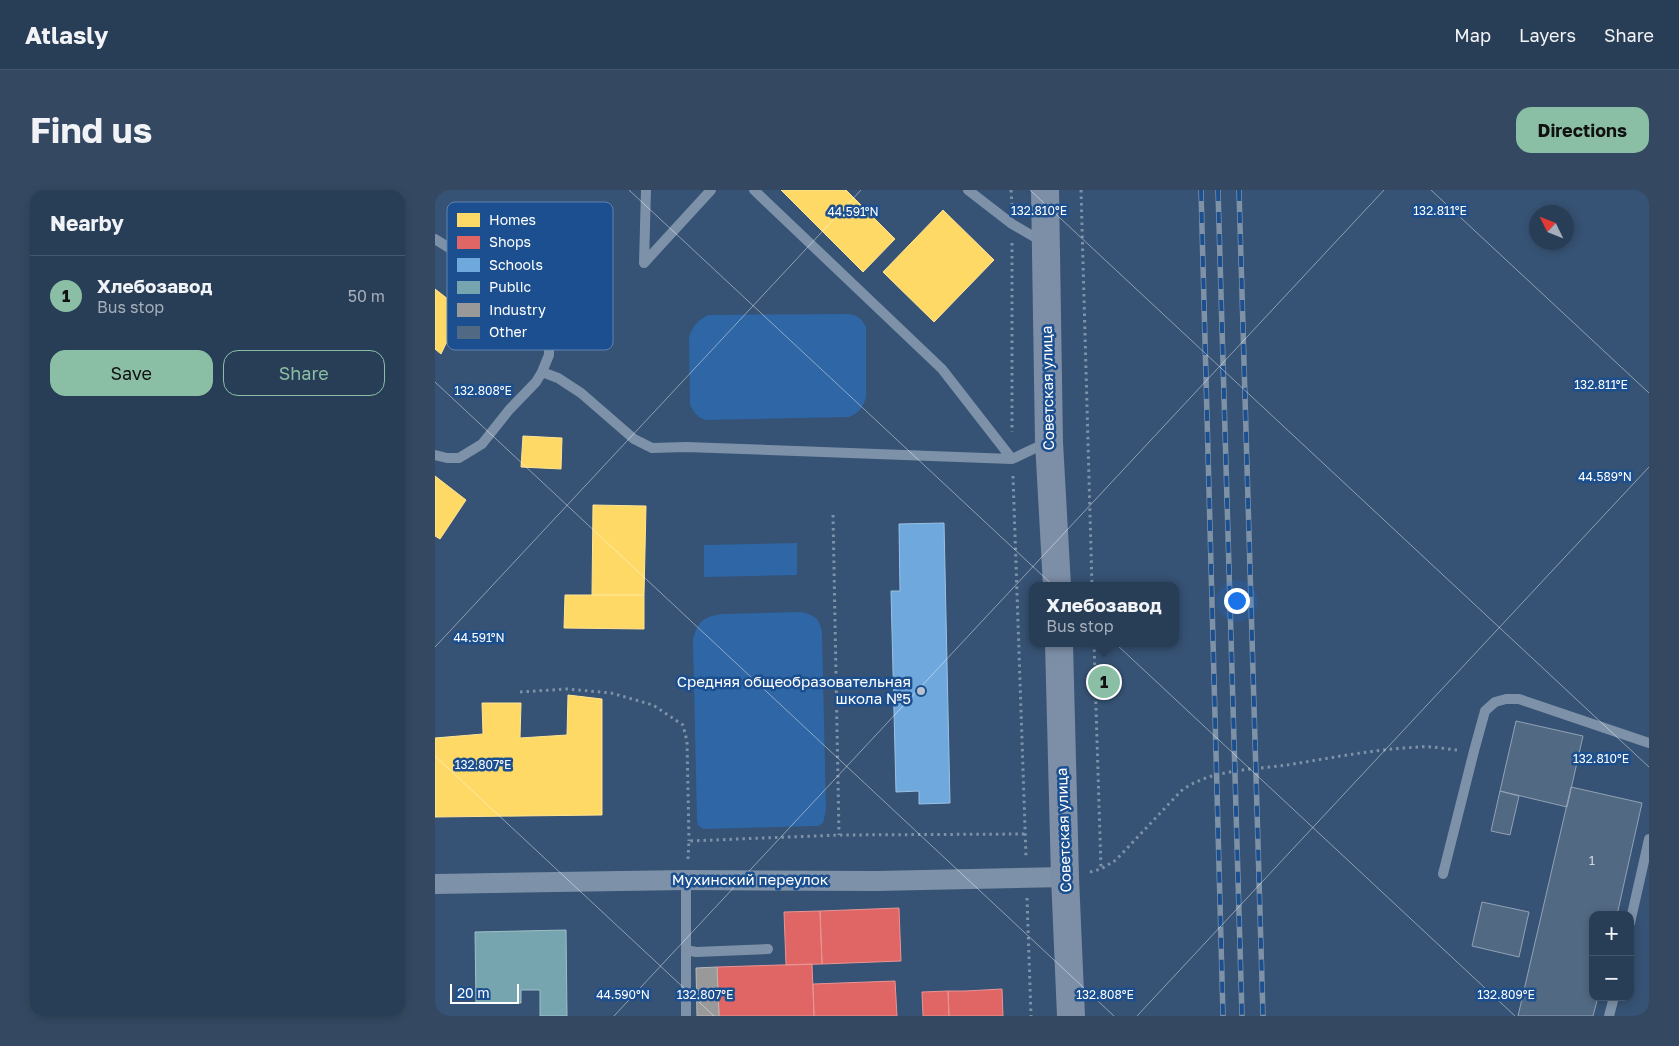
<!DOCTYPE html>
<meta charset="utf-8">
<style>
body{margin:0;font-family:"Golos Text",sans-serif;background:#344961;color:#f1f3f6}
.controls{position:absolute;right:15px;bottom:15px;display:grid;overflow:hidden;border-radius:10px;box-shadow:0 2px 8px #0003}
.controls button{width:45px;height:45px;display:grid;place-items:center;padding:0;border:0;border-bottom:1px solid #44576d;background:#283e57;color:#f1f3f6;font:25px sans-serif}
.compass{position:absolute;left:1094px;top:15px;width:45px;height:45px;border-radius:50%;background:#283e57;box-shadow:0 2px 8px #0003;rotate:313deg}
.scale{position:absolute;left:15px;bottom:12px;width:69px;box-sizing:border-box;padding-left:5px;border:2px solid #fff;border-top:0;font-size:14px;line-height:18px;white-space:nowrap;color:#fff;-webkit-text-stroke:4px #1b4f8f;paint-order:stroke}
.you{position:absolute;left:801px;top:410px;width:18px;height:18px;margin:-12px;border:4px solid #fff;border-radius:50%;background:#1a73e8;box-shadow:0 0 0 8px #1a73e833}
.badge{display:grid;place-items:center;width:32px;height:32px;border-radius:50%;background:#8abfa5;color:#111;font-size:16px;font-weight:700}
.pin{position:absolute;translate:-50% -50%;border:2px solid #fff;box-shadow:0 1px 5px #0006}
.popup{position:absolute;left:594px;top:392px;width:150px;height:65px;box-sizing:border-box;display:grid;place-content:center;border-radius:10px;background:#283e57;filter:drop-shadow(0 1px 4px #0005);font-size:16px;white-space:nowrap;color:#a5aeba}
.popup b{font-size:19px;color:#f1f3f6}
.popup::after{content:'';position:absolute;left:50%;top:100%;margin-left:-10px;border:10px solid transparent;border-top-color:#283e57}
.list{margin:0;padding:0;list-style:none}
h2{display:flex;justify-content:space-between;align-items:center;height:65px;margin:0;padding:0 20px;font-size:21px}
h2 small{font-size:16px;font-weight:400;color:#a5aeba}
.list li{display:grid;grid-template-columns:32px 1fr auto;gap:15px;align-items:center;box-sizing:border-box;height:80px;padding:0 20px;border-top:1px solid #44576d}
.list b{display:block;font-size:19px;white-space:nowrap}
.list p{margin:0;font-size:16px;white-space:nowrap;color:#a5aeba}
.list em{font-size:16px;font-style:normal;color:#a5aeba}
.actions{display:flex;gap:10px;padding:15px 20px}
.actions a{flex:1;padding:11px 0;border:1px solid #8abfa5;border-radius:15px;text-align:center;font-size:18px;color:#8abfa5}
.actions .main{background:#8abfa5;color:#111}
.map{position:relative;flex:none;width:1214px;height:826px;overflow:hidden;border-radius:15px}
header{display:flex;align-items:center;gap:30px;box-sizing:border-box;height:70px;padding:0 25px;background:#283e57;border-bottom:1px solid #44576d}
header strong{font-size:24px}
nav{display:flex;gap:28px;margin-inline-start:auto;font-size:18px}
.intro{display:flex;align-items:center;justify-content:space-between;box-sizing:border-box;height:120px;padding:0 30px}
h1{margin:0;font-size:35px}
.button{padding:12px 22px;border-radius:15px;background:#8abfa5;color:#111;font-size:18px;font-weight:700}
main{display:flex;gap:30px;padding:0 30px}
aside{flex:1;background:#283e57;border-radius:15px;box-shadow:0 2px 8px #0003}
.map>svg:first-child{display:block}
.green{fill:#2f66a5}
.homes{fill:#ffd966;stroke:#ffe494}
.shops{fill:#e06666;stroke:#e99494}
.schools{fill:#6fa8dc;stroke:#9ac2e6}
.public{fill:#76a5af;stroke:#9fc0c7}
.industry{fill:#999;stroke:#b8b8b8}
.building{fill:#526984;stroke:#92a2b6}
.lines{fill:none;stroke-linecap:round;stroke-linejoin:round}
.path{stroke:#7d92a8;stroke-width:3;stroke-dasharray:2.5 4;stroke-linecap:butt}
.lane{stroke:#7d92a8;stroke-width:10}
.street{stroke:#7d92a8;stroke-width:20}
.primary{stroke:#7d8ea7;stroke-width:28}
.rail-casing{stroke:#7e92a7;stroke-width:5.5}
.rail{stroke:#1b4f8f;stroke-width:4;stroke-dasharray:11;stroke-linecap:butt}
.ticks{fill:none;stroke:#fff;stroke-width:1;stroke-opacity:0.45}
.poi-dot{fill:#b9c2ce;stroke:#1b4f8f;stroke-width:2}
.labels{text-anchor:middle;stroke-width:5;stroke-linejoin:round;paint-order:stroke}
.number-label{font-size:12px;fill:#d4dae0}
.street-label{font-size:15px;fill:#fff;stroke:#1b4f8f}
.poi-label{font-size:15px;fill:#fff;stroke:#1b4f8f;text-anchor:end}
.key{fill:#1b4f8f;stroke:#5f84b1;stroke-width:1}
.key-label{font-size:14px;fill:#fff}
.ticks-label{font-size:12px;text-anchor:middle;fill:#fff;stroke:#1b4f8f;stroke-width:5;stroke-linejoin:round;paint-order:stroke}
</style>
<header>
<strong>Atlasly</strong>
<nav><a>Map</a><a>Layers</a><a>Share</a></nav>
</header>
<div class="intro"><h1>Find us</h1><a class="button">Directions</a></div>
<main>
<aside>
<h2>Nearby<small></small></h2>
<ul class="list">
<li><span class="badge">1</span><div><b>Хлебозавод</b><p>Bus stop</p></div><em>50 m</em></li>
</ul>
<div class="actions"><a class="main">Save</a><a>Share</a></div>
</aside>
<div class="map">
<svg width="1214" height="826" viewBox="0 0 1214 826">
<rect width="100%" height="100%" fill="#365274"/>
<!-- green -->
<path class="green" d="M415 124C423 126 427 129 431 137V207C428 218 424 223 414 227L271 230C263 228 258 222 255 214L254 147C257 137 263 130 273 125Z
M362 353V385L269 387V355Z
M366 422C379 424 385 429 387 443L391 620 388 633 383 636H378L268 639 263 635 262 630 258 450C263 430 269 427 287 424Z"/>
<!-- homes -->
<path class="homes" d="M346 0H411L460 49 428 82Z
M508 20 559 70 499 132 448 82Z
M0 99 27 120 6 164 0 159Z
M88 246 127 248 126 279 86 277Z
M0 286 31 310 5 349 0 346Z
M158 315 211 316 209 405H157Z
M130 405H209V439L129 438Z
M133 505 167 509V625L0 627V548L48 544 47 513H86L85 548 132 545Z"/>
<!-- shops -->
<path class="shops" d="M464 718 466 771 387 774 385 721Z
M385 721 387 774 351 775 349 722Z
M377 774 379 826H284L282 777Z
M460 791 462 826H379L378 794Z
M567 799 568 826H514L513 801H530Z
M513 801 514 826H488L487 802Z"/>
<!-- schools -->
<path class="schools" d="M509 333 515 613 484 614V601L461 602 456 401H465L464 334Z"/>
<!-- public -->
<path class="public" d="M131 740 132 826H105V800H86V813H41L40 742Z"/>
<!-- industry -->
<path class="industry" d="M282 777 284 826H262L261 778Z"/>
<!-- building -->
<path class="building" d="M1081 531 1148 546 1132 617 1065 601Z
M1136 597 1207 613 1182 725H1158V807H1163L1158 826H1083Z
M1065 601 1084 606 1075 645 1056 641Z
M1047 712 1094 722 1084 767 1037 756Z"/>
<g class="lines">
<!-- path -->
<path class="path" d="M576 0 577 14
M646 0 657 396
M577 53V242
M578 286 591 667
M398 325 404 645
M659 453 666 679
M85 502 132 499 176 503 218 515 248 535 252 551 254 651
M253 669 254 651 404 645 591 644
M655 682 666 679 681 670 746 601C775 579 817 580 852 575 896 568 940 559 985 557 997 556 1011 559 1023 560
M592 708 596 826"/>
<!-- lane -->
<path class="lane" d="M211 0 209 73 276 0
M319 0 507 179 577 269
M533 0 577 34 608 52
M0 49 105 115 113 124 114 144V165L107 182
M0 265 12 268H24L47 254 74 220 101 192 107 182 123 188 146 203 199 249 217 258 251 257 577 269 613 252
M1008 684 1039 561 1050 521 1060 512 1071 509H1084L1214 553
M1195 733 1214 649
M251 760 261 762 333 759
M251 826V690
M1174 826 1179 807"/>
<!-- street -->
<path class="street" d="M0 694 251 690 441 691 630 687"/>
<!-- primary -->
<path class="primary" d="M610 0 614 252 622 396
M624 453 630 687 636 826"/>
<defs>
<path id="rail" d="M766 0 788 826
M783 0 807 826
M804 0 828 826"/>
</defs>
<!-- rail casing -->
<use href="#rail" class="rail-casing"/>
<!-- rail -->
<use href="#rail" class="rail"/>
</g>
<!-- ticks -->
<path class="ticks" d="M194 0 1080 826M595 0 1214 577M996 0 1214 203M0 192 679 826M0 457 426 0M0 566 279 826M179 826 949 0M702 826 1214 277"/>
<!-- markers -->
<circle class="poi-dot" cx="486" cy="501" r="5"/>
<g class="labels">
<!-- number labels -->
<g class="number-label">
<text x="1157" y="675">1</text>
</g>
<!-- street labels -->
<g class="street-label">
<text transform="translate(613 198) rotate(-91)" y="5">Советская улица</text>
<text transform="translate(629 640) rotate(-92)" y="5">Советская улица</text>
<text x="315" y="695">Мухинский переулок</text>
</g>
<!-- poi labels -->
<g class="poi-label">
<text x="476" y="497">Средняя общеобразовательная<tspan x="476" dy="17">школа №5</tspan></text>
</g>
</g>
<!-- legend -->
<rect x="12" y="12" width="166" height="148" rx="8" class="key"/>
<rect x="22" y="23" width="23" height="14" fill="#ffd966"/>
<rect x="22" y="46" width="23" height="13" fill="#e06666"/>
<rect x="22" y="68" width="23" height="14" fill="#6fa8dc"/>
<rect x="22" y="91" width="23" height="13" fill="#76a5af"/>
<rect x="22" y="113" width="23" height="14" fill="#999"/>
<rect x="22" y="136" width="23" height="13" fill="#526984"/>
<g class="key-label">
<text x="54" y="35">Homes</text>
<text x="54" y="57">Shops</text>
<text x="54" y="80">Schools</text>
<text x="54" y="102">Public</text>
<text x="54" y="125">Industry</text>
<text x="54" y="147">Other</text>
</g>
<g class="ticks-label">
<text x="604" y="25">132.810°E</text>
<text x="1005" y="25">132.811°E</text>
<text x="418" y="26">44.591°N</text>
<text x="1166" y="199">132.811°E</text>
<text x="48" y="205">132.808°E</text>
<text x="1170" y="291">44.589°N</text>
<text x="44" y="452">44.591°N</text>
<text x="1166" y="573">132.810°E</text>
<text x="48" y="579">132.807°E</text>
<text x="188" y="809">44.590°N</text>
<text x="270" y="809">132.807°E</text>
<text x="670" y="809">132.808°E</text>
<text x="1071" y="809">132.809°E</text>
</g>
</svg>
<div class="controls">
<button>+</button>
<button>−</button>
</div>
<svg class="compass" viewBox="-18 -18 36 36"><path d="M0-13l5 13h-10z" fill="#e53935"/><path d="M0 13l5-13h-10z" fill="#a5aeba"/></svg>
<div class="scale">20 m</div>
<div class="you"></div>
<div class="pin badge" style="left:669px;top:492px">1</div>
<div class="popup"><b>Хлебозавод</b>Bus stop</div>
</div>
</main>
